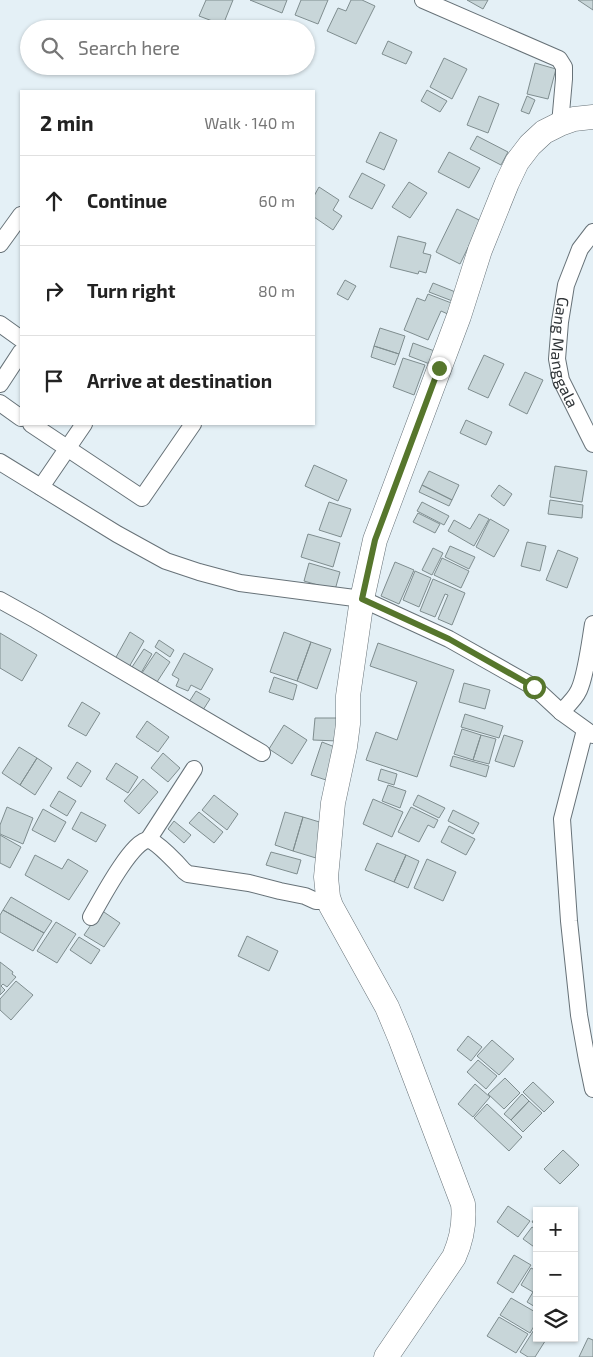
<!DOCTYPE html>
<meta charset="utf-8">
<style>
body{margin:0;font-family:"Exo 2",sans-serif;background:#f6f6f6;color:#222}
.controls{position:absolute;right:15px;bottom:15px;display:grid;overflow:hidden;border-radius:0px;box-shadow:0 1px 4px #0004}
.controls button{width:45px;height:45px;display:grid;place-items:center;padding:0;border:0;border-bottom:1px solid #e0e0e0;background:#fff;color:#222;font:25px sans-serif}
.stop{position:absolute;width:15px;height:15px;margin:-11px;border:4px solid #56762c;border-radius:50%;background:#fff}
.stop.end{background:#56762c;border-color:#fff;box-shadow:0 1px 5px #0008}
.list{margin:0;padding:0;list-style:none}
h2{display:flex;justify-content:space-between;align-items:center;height:65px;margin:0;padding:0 20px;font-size:21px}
h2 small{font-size:16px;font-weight:400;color:#767676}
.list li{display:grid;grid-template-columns:32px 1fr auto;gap:15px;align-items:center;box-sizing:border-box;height:90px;padding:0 20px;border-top:1px solid #e0e0e0}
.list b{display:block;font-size:19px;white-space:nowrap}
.list em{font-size:16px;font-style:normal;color:#767676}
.icon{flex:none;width:28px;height:28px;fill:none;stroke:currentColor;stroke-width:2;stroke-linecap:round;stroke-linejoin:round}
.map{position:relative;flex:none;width:593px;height:1357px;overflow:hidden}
.search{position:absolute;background:#fff;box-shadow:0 1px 4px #0004;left:20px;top:20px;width:295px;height:55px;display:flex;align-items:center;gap:12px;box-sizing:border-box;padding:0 18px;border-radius:28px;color:#767676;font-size:19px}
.panel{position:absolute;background:#fff;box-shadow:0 1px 4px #0004;left:20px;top:90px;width:295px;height:335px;border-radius:0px}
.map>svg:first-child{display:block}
.building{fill:#c8d6d9;stroke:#7f8d8f}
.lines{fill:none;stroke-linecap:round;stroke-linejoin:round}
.street-casing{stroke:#677278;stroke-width:18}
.secondary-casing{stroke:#677278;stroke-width:25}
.street{stroke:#fff;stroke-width:16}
.secondary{stroke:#fff;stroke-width:24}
.route{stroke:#56762c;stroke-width:6}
.labels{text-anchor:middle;stroke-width:5;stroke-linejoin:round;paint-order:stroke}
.street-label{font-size:16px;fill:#313639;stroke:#e4f0f6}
</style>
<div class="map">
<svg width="593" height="1357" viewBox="0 0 593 1357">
<rect width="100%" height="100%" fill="#e4f0f6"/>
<!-- building -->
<path class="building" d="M206 0H233L223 25 199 16Z
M250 0H287L282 13Z
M301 0H328L318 24 295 15Z
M351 0H362L375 6 356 44 327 31 338 8 346 11Z
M467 0H488L483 9Z
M578 0H593V10Z
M388 41 412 52 406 64 382 54Z
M444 58 467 69 452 99 430 87Z
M535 63 556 69 548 99 527 94Z
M427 90 447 101 440 112 421 101Z
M479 96 499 104 488 133 467 125Z
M527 96 535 100 529 114 521 111Z
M380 132 397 140 384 170 366 162Z
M477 136 508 152 501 165 470 149Z
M449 152 480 168 469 188 438 172Z
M362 173 385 185 372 209 349 197Z
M409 182 427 193 410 218 392 207Z
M319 187 339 200 333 210 342 216 333 230 314 217V196Z
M457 209 481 221 460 264 436 252Z
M398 236 426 243 423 253 431 255 426 273 419 271 418 274 390 267Z
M345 280 356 286 348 300 337 294Z
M433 283 458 293 455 302 429 292Z
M428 294 454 304 450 315 441 311 428 340 404 330 417 298 425 301Z
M380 328 405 336 399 354 374 346Z
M413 343 440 353 435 366 409 356Z
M374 346 399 354 395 365 371 357Z
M484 355 504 364 488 398 468 389Z
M403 358 425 365 414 395 393 387Z
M525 372 543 380 527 414 509 405Z
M466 420 492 432 486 445 460 433Z
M314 465 347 480 338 501 305 486Z
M555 466 587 471 582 502 550 497Z
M429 471 459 485 452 500 422 485Z
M422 485 452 500 449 506 419 492Z
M499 485 512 494 504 506 491 496Z
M550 500 583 505 582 518 548 514Z
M329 502 351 509 341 537 319 530Z
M422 502 449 516 444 525 417 511Z
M418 513 440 524 435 533 413 522Z
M479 514 489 519 474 546 448 531 454 520 470 529Z
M490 519 509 530 494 557 476 547Z
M308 534 340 543 333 567 301 557Z
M527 542 546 546 540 571 521 566Z
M450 546 475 557 469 569 445 557Z
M433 548 443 553 432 575 422 570Z
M558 550 578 558 567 588 546 580Z
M442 558 469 571 461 588 434 575Z
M395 562 414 570 399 604 381 596Z
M309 563 340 572 335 590 304 581Z
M415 571 431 578 419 607 403 600Z
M433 579 465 593 452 625 438 619 448 595 445 594 435 617 420 611Z
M130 632 144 641 129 667 115 659Z
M284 632 311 642 297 681 270 672Z
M0 633 37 655 22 681 0 668Z
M159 640 174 650 170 657 155 647Z
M311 642 331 649 317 689 297 681Z
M378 643 454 670 417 777 366 760 376 732 397 740 417 682 370 666Z
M144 649 152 654 141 673 132 667Z
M156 652 170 662 155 685 140 676Z
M184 653 213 669 201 690 191 685 188 691 176 686 179 679 172 675Z
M274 677 297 685 293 700 269 692Z
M464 683 490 690 485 709 459 702Z
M196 691 210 699 203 710 189 702Z
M82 702 100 713 86 736 68 726Z
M465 714 503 726 499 738 461 727Z
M315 718H339L338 741 313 740Z
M147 721 169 737 158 752 136 737Z
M284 725 307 740 292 764 269 749Z
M462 729 481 735 473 760 454 754Z
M481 735 496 739 489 764 473 760Z
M504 735 523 741 514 767 495 761Z
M322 742 340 749 329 781 311 775Z
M19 747 37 758 20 785 2 773Z
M163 753 180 768 168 782 151 768Z
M453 756 489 766 486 777 450 766Z
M37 758 52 768 35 795 20 785Z
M77 762 91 771 81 787 67 778Z
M116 763 138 777 128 793 106 779Z
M381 769 397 774 394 785 378 780Z
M143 779 158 792 139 814 124 801Z
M388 785 406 791 400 808 382 801Z
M59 791 76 801 67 816 50 806Z
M214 795 238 814 227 830 202 810Z
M418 795 445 808 439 818 413 805Z
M373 799 403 812 392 837 363 824Z
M7 807 33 818 23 844 0 834V825Z
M411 807 438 820 434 828 428 825 419 842 398 832Z
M43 809 66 822 55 842 32 830Z
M453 810 479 823 473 834 448 821Z
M81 812 106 825 96 842 72 829Z
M199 812 223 832 214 843 189 823Z
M285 812 303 817 293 851 275 845Z
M303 817 326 824 316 858 293 851Z
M174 821 191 835 184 843 168 829Z
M449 826 475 839 466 855 441 842Z
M0 835 21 847 10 868 0 863Z
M377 843 406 855 394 882 365 870Z
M271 852 301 860 297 874 266 865Z
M35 855 62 869 68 859 88 871 69 900 25 875Z
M406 855 419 861 408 888 394 882Z
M427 859 456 872 443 901 414 888Z
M11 897 52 921 44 933 3 910Z
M3 910 44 933 33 951 0 932V915Z
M101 910 120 923 104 947 84 935Z
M56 922 76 934 57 963 37 951Z
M247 936 278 951 269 971 238 956Z
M79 937 100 950 91 964 70 950Z
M0 962 13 972 12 974 16 977 7 987 3 984 1 986 5 990 0 995Z
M16 981 33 995 11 1020 0 1010V999Z
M468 1036 482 1047 471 1061 457 1050Z
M492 1040 514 1059 499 1075 477 1056Z
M478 1060 497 1076 486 1089 467 1072Z
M505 1078 520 1093 504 1109 488 1094Z
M533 1082 554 1102 544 1112 523 1092Z
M475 1084 490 1097 473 1117 458 1104Z
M522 1094 529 1101 511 1120 504 1114Z
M529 1101 542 1113 523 1132 511 1120Z
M487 1104 522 1137 509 1151 474 1118Z
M563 1150 579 1165 560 1184 544 1169Z
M508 1206 530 1221 518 1237 497 1222Z
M537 1215V1225L532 1222Z
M532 1227 537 1230V1249L523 1239Z
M514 1255 531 1265 513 1293 497 1283Z
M531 1268 537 1271V1308L527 1302 533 1292 521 1285Z
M511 1298 537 1313V1321L530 1333 500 1315Z
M499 1317 528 1334 516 1353 487 1336Z
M537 1325V1338H547L535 1357H528L520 1352Z
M588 1338 593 1340V1357H579Z"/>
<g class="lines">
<defs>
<g id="street">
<path d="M423 0 559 59 564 67V79L560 124"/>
<path id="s1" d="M593 232 580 249 566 285 560 322 557 359 561 380 593 444"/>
<path d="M0 244 21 215"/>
<path d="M0 324 21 339"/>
<path d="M0 384 21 352"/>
<path d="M0 403 21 418"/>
<path d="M31 424 142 498 193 424"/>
<path d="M0 462 117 534 166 561 199 572 240 583 362 599 449 639 534 687 561 712 593 735"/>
<path d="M41 487 84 424"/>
<path d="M0 600 36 620 262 753"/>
<path d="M561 712C567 706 575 699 579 690 586 675 590 642 593 624"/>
<path d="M585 730 562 819 569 921 579 1015 587 1060 593 1089"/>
<path d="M148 840 194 769"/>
<path d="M91 917C99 903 133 838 149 840 157 842 178 864 184 871L188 874 249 883 280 891 305 896 316 901H326L328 897"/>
</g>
<path id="secondary" d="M386 1357 454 1257C462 1239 465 1223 463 1204L400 1038 387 1007 331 906 328 897 326 877 333 803 345 747 348 724V696L362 599 375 540 459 316 480 250 507 183 517 162 530 145 544 132 560 124 574 119 593 117"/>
</defs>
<!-- street casing -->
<use href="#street" class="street-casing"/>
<!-- secondary casing -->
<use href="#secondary" class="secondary-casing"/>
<!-- street -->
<use href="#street" class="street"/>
<!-- secondary -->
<use href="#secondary" class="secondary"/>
</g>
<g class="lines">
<!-- route -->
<path class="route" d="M439 368 375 540 362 599 449 639 534 687"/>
</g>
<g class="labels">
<!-- street labels -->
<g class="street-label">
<text dy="6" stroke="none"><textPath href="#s1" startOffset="129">Gang Manggala</textPath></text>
</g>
</g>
</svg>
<div class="controls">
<button>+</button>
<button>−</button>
<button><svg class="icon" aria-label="layers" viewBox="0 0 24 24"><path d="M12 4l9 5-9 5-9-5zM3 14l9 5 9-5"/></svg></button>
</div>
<div class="stop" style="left:534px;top:687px"></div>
<div class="stop end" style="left:439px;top:368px"></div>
<div class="search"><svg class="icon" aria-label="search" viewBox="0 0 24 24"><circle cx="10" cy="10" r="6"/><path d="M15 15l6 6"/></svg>Search here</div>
<section class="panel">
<h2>2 min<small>Walk · 140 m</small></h2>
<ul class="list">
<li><svg class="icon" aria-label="ahead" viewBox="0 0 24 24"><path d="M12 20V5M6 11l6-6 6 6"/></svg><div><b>Continue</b></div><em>60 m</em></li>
<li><svg class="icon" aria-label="right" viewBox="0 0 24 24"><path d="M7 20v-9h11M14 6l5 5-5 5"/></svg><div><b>Turn right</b></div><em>80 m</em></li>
<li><svg class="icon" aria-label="arrive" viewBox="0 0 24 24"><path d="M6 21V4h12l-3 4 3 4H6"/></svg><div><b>Arrive at destination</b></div></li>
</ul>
</section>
</div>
